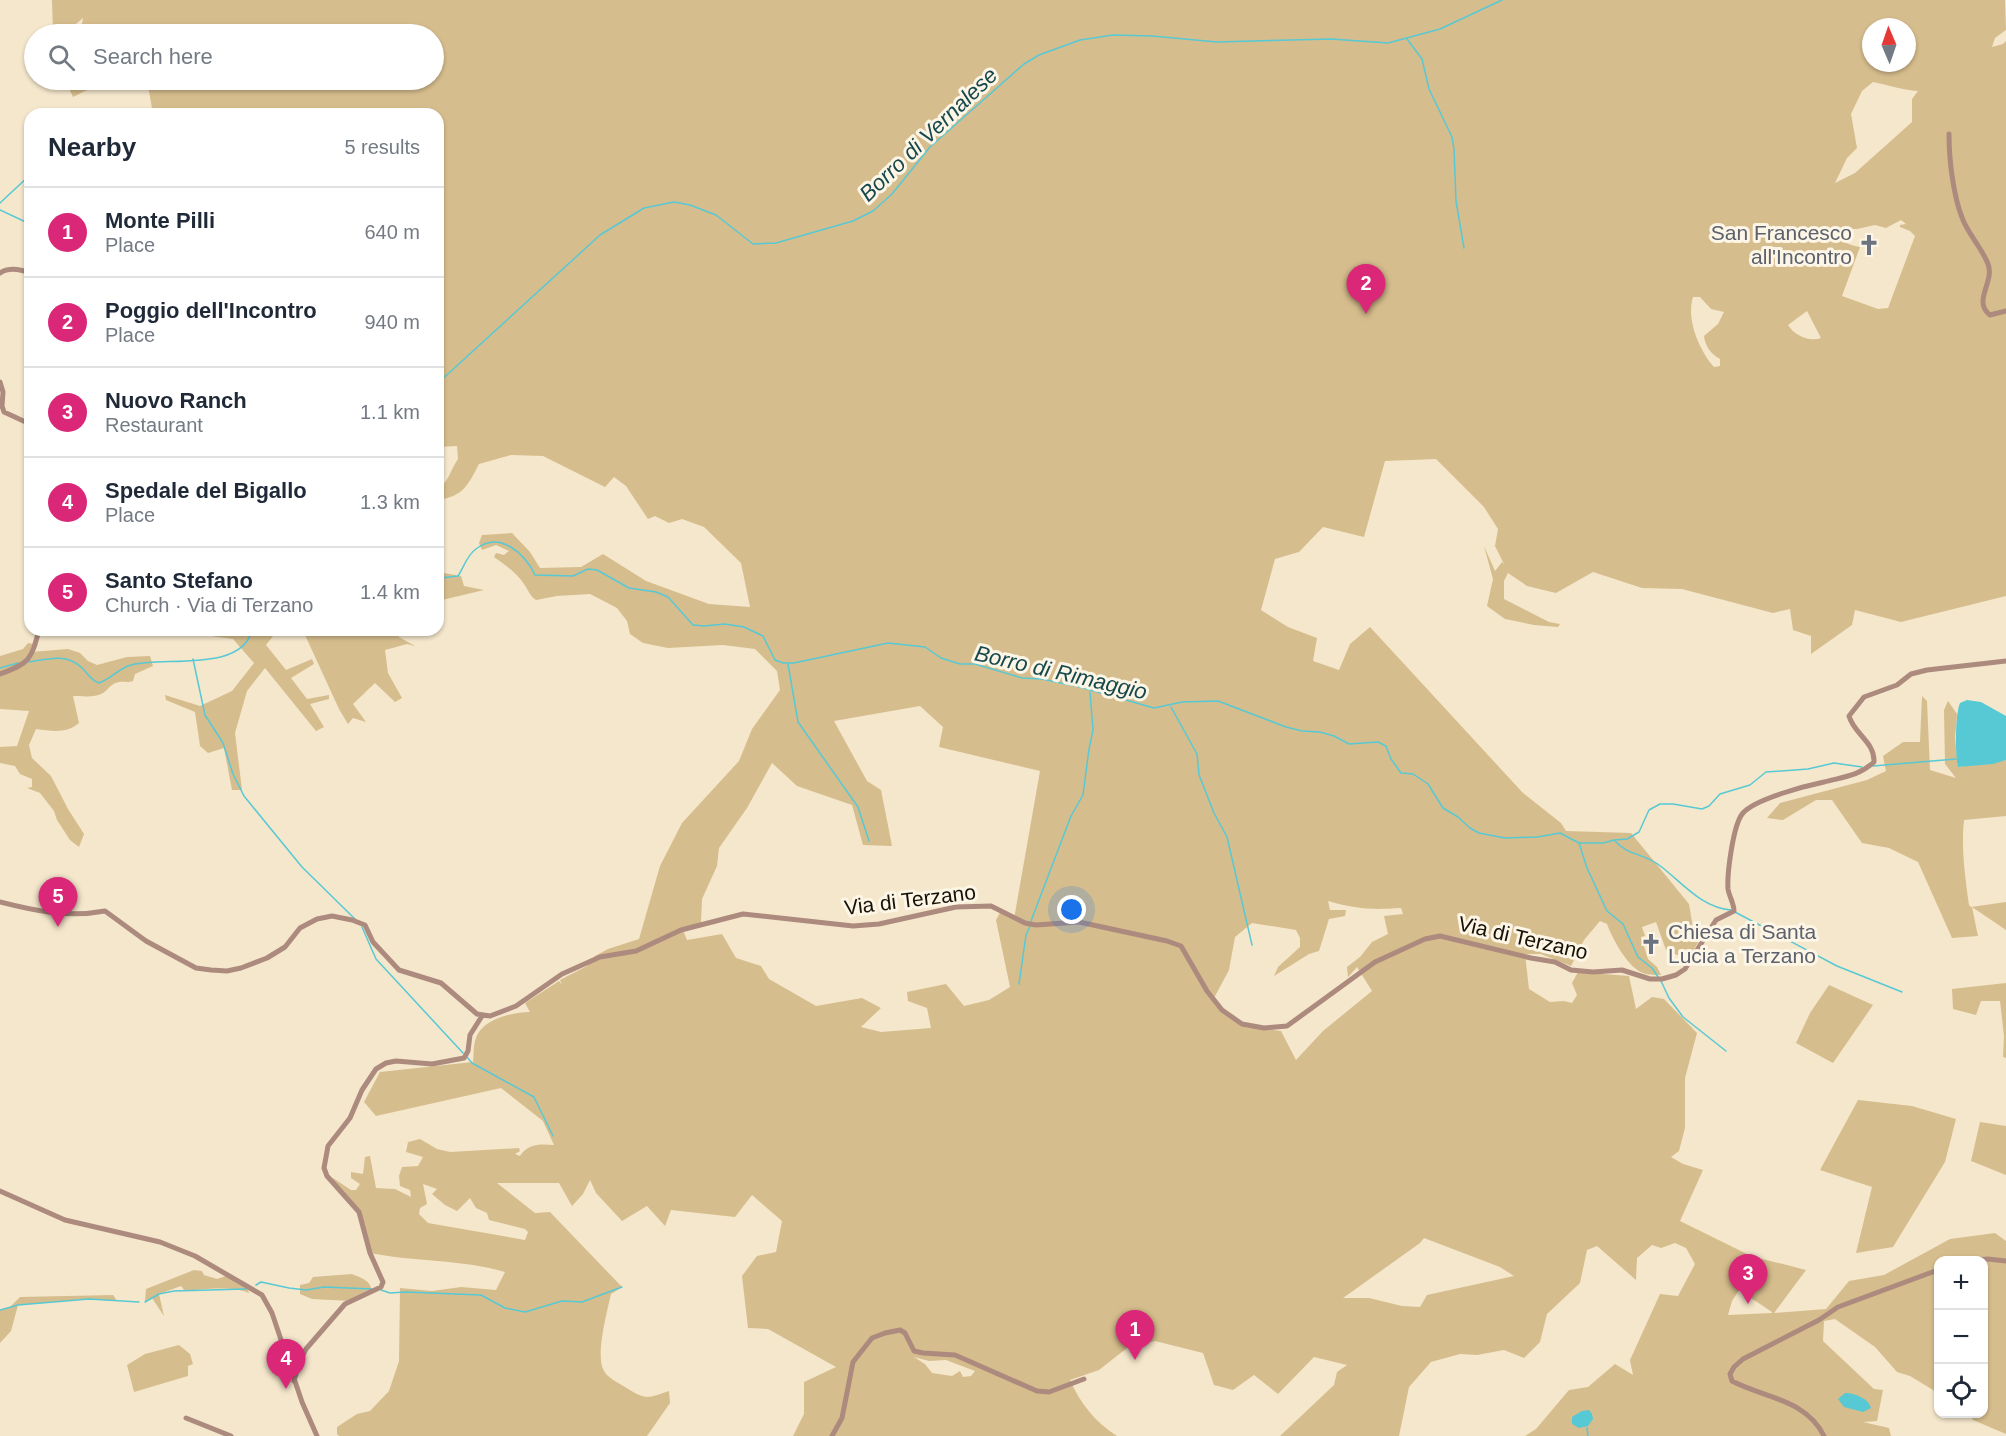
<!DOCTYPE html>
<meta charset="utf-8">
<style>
body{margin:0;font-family:Arial,sans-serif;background:#f2f2f3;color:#1f2937}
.controls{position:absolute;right:18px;bottom:18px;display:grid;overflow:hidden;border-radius:12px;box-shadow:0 2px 4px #0004}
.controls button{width:54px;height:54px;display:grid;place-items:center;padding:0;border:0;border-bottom:2px solid #e0e1e3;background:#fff;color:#1f2937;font:30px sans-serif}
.compass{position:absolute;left:1862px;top:18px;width:54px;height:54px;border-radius:50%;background:#fff;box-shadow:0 2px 4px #0004;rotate:358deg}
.you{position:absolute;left:1072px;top:910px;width:21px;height:21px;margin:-15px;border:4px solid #fff;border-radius:50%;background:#1a73e8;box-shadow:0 0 0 9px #1a73e833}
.badge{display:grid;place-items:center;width:39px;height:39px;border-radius:50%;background:#db2777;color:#fff;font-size:20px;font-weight:700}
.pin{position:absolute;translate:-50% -50px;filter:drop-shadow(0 2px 3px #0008)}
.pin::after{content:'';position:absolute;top:32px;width:21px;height:18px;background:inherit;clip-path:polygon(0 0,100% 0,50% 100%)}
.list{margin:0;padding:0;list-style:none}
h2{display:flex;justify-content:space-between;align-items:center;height:78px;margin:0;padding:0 24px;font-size:26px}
h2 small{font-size:20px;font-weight:400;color:#747a83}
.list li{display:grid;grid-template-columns:39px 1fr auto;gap:18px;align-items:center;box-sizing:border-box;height:90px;padding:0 24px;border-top:2px solid #e0e1e3}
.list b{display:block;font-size:22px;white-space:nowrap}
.list p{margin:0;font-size:20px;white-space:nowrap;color:#747a83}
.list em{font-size:20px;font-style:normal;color:#747a83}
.icon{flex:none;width:33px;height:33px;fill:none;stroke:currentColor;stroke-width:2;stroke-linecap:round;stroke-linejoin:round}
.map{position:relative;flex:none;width:2006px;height:1436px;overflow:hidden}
.search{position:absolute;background:#fff;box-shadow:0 2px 4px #0004;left:24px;top:24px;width:420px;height:66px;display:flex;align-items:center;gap:15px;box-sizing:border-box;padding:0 21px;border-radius:33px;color:#747a83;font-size:22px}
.panel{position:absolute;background:#fff;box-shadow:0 2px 4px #0004;left:24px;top:108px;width:420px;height:528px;border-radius:18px}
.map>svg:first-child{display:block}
.green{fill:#d6bd8d;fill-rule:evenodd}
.water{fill:#57c9d4}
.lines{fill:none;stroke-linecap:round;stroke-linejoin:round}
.stream{stroke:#57c9d4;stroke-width:1.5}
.minor{stroke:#ad8a7e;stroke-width:5}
.labels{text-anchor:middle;stroke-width:6;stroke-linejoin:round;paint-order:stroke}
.worship-label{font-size:21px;fill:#5b616d;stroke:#fdf5e5;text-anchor:end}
.street-label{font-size:21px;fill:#161208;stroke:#fdf5e5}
.water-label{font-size:22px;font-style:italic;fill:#15484d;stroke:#fdf5e5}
</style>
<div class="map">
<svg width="2006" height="1436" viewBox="0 0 2006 1436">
<rect width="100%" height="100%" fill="#f5e7cc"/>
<!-- green -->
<path class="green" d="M52 0H2005L2006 30 1995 38 1992 47 2003 44 2006 41V596L1901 622 1855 610 1852 625 1811 654V636L1793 630 1790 609 1773 613 1682 589 1642 588 1593 572 1556 593 1527 586 1508 573 1504 581V599L1549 622 1560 624 1558 627 1534 625 1505 619 1487 606 1493 579 1484 546 1495 571 1502 562 1504 564 1495 546 1498 529 1484 507 1436 459 1385 461 1364 537 1323 527 1299 552 1275 559 1261 610 1288 627 1317 638 1313 661 1339 670 1350 644 1370 627 1523 793 1561 823 1566 831 1631 833 1689 904 1694 934 1700 939 1690 956 1682 957 1666 950 1656 922 1642 927 1645 936 1641 937 1648 959 1657 967 1661 975C1656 975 1648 975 1643 973 1628 968 1612 938 1607 924L1600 921 1584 940 1571 966 1541 954H1525L1529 989 1550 1002 1564 1001 1572 1003 1577 995 1572 983 1578 972 1629 976 1636 1009 1652 997 1664 999 1697 1033 1685 1078V1128L1679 1151 1671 1157 1683 1164 1703 1170 1680 1221 1751 1256 1806 1270 1774 1313 1826 1309 1849 1281 1884 1275 1950 1239 1995 1233 2006 1241V1434L1973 1420 1969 1414H1984V1260H1938V1393L1910 1376 1897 1372 1875 1347 1835 1319 1824 1321 1823 1341 1874 1389 1883 1390 1877 1421 1863 1422 1889 1428 1891 1436H1525L1536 1429 1569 1390 1588 1387 1615 1364 1633 1375 1630 1360 1660 1294 1678 1296 1695 1264 1686 1248 1675 1243 1661 1248 1652 1245 1637 1258 1636 1280 1597 1246 1587 1250 1580 1283 1547 1314 1540 1342 1524 1358 1504 1350 1477 1355 1460 1354 1431 1362 1409 1387 1399 1436H1280L1334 1385 1337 1372 1347 1365 1314 1357 1278 1394 1254 1375 1233 1390 1214 1385 1203 1353 1155 1341 1127 1348 1099 1370 1070 1380C1080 1403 1096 1423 1117 1436H793L804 1414V1382L836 1367 768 1329 748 1328 742 1276 757 1256 776 1252 782 1221 752 1195 735 1217 671 1210 665 1226 647 1206 622 1221 596 1193 590 1180 583 1194 572 1206 559 1183H497L535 1213 550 1212 622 1287 611 1294C607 1312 596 1353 603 1369 607 1378 617 1382 625 1387 646 1400 646 1399 669 1391L670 1403 647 1436H339L337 1434V1427L357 1414 370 1411 389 1391 399 1361 400 1288 432 1291 461 1287 496 1290 505 1272C461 1259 414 1262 370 1253L359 1212 333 1184V1178L351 1190H356L360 1184 351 1178V1172L363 1174 365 1157 370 1156 376 1188 395 1189 411 1197 410 1190 400 1186 399 1176 402 1167 418 1166 423 1157 406 1152 408 1142 420 1139 437 1149 450 1152 519 1148 520 1151 515 1154 520 1156C528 1143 541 1144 554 1145L543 1121 501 1088 376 1116 364 1102 380 1072 473 1062C474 1054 473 1045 476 1038 482 1019 513 1012 530 1012L525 1003 559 981 562 985 560 980 587 966 595 956 608 949 639 939 660 866 682 823 739 761 752 729 780 690 777 671 755 649 723 645 668 648 643 643 630 634 627 621 617 608 590 594 557 596 536 600C529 595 529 591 524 584 518 574 504 564 494 557L496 553 504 555 509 551 496 545 482 550 479 543 482 535 512 533 530 552 540 568 581 567 603 554 646 581 709 604 750 607 741 563 704 527 682 519 669 523 655 516 648 519 626 486 614 477 605 487 543 456 511 455 479 464C468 485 464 496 438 500V489C448 483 451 469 458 459L457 446 438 447V114H153L147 80H434V34H80L83 18 64 34H53ZM1871 27H1907V63H1871ZM1873 82C1888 85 1902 90 1918 91L1912 99V122L1855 173 1835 183 1847 158 1857 148 1851 114 1862 91ZM1901 220 1906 224 1900 225V227L1910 231 1915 236 1888 308 1878 309 1842 296 1860 247C1848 245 1844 243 1839 232L1841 229H1857L1875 225 1886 228ZM1693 297H1700L1711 309 1724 312 1718 324 1704 336C1705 346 1711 354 1720 359V366L1714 367C1699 350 1686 319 1693 297ZM1807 311 1821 338C1809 342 1795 336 1788 325ZM920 706 943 727 939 747 1040 771 1014 919 1002 909 996 920 1010 987 989 1000 964 1006 946 984 907 992 908 1001 927 1008 931 1028 881 1032 861 1027 881 1008 862 998 816 1006 769 979 761 966 736 958 722 934 687 940 682 928 701 923 702 899 717 866 719 848 747 808 772 763 797 786 852 805 863 845 892 846 881 790 867 781 834 721ZM1328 901C1356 909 1372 910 1401 908L1403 914 1384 916 1388 934 1372 942 1360 957 1347 967 1348 977 1357 967 1372 991 1323 1031 1296 1060 1281 1031C1249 1027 1236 1023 1214 998L1229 970 1235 937 1252 923 1296 930 1300 938V947L1278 967 1274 976 1309 954 1319 951 1329 919 1345 916 1346 910H1330ZM423 1184 437 1189 432 1194 445 1205 457 1211 470 1198 476 1208 487 1213 489 1220 525 1229 528 1232 525 1240 428 1223 419 1214 420 1208 427 1204ZM1424 1238 1500 1267 1514 1276 1427 1295 1420 1307 1402 1306 1369 1298H1343L1420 1243ZM1739 1290 1772 1312V1313L1728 1315 1732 1301ZM914 1357 929 1361 946 1360 975 1371 971 1376 963 1377 960 1371 952 1376 932 1373 925 1364Z
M65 80H107L73 97Z
M438 572 461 576 464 586 484 590 438 601Z
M236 630H365L374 635 376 630H398L399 637 415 646 407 644 385 650 388 673 402 698 395 702 375 683 353 704 366 722 353 718 348 724 339 709 305 635 277 631 266 645 286 670 312 659 314 664 291 678 307 699 329 695V699L310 704 324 727 316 731 265 668 247 691 235 733 242 790H232L224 748 208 753 200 746 195 712 166 700 165 695 200 706 232 691 254 663 233 639 204 635 233 636Z
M28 643 33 644 31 652 68 649 80 653 88 661 97 665 127 657 150 656 153 666 135 674 133 681C127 683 124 681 119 682 111 683 108 690 103 693 95 698 82 696 73 696L79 723C67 734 51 731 36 729L29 745 32 758 51 776 68 809 84 834 79 847 70 840 57 820 54 811 40 793 27 788 32 787V779L20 774 15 766 0 763V747L17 746 29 711 0 709V656L23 649Z
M1922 696 1927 701 1930 770 1956 778 1945 764 1944 710 1948 701 1957 714 1955 738 1958 767 2006 760V816L1964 820C1961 848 1965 876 1969 905L1971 907 2006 902V930L1972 907 1978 936 1952 938 1918 862 1889 848 1862 843 1832 800H1816L1783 820 1767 818 1780 803 1867 780 1886 771 1883 756 1903 742H1920Z
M2006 983V1058L2003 1057 2004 1036 2000 1001H1981L1976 1015 1953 1009 1952 989Z
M1829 985 1873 1005 1833 1063 1796 1043 1810 1013Z
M1858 1100 1912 1106 1956 1119 1945 1162 1893 1247 1856 1253 1872 1187 1820 1170Z
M1980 1122 2006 1126V1175L1971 1161Z
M194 1270 202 1271 204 1275 217 1279 226 1276 248 1290 249 1293C233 1286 204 1289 185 1291L181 1286 159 1294 164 1316 152 1298 145 1302 146 1289Z
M352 1274C361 1278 371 1280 372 1292L351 1301 312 1299 300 1294V1285L309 1283 313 1277Z
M113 1295 117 1301 89 1299 18 1305 11 1331 0 1343V1310L10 1307 20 1297Z
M179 1345 190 1354 193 1364 188 1366V1376L134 1392 127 1365 145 1354Z"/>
<!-- water -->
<path class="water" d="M1967 700 1981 702 2006 716V760L1993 764 1958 767C1955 755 1955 714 1960 703Z
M1845 1393C1855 1393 1869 1399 1871 1408L1863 1412 1844 1407 1838 1399Z
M1589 1410 1592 1414 1593 1419 1588 1426 1579 1428 1572 1424V1417L1582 1411Z"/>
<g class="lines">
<!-- stream -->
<path class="stream" d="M1407 39 1422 59 1429 89 1452 137 1454 149 1456 201 1464 248
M0 203 30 175
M0 210 30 224
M438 383 600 235 644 208 674 202 690 205 716 215 753 244 776 243 853 221 873 211 892 194 930 147 1024 64 1039 55 1080 40 1113 35 1152 36 1217 42 1331 39 1388 43 1440 29 1502 0
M441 578 458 576C464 567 467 555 476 549 500 530 525 554 535 575L573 576 588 569 597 570 629 588 656 592 668 597 693 625 704 626 725 624 744 627 763 636 775 660 783 663H794L888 643 925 647 941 658 960 664H975L1022 678 1042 679 1080 687 1154 708 1182 702 1218 701 1286 727 1302 731 1320 732 1334 736 1349 744 1378 742 1386 746 1391 759 1401 773 1413 774 1428 784 1443 808 1458 817 1470 828 1479 833 1505 838 1537 837 1560 833 1579 843H1603L1614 840 1627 839 1639 832 1649 810 1660 804H1673L1702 809 1709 806 1720 794 1750 785 1766 772 1808 769 1834 763 1862 767
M313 630 332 632 349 630
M193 659 205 715 223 743 233 774 244 796 302 867 355 919
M29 662C47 659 66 653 81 667 88 673 90 680 99 683 111 679 119 668 131 665 163 656 242 673 252 630
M788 664 798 722 858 807 869 841
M0 668 18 663
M1171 707 1197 754 1199 775 1214 813 1227 837 1252 945
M1873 766 1956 759
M1614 840C1628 856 1643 853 1659 865 1681 881 1701 908 1731 910
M1579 843 1587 868 1607 911 1623 924 1638 957 1652 968 1658 977
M1735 912 1837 966 1902 992
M1031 921 1071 816 1083 795 1089 749 1093 730 1090 692
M362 927 376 959 463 1053
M1661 981 1669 998 1683 1017 1726 1051
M1019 984 1026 935 1030 926
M467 1057 472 1063 534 1097 553 1136
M256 1285 261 1282 289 1288 306 1290 324 1287 372 1289
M381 1290 390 1293 405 1292 481 1295 505 1308 525 1312 562 1301 582 1302 622 1287
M145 1302 159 1294 174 1291 246 1289
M0 1310 18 1305 89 1299 139 1302
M1587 1428 1588 1436"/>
<!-- minor -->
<path class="minor" d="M1949 134C1949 159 1953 196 1963 220 1969 235 1982 248 1988 264 1995 282 1972 301 1990 315L2006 311
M0 273C9 267 20 269 30 273
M0 382 3 392 2 406 4 412 30 424
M438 580 440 581
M0 674C30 663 31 660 39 630
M0 902C35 911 68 918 105 911L146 941 196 968 211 970 227 971 241 968 267 958 285 947 300 928 317 919 332 916 352 920 365 925 373 942 399 970 441 983 477 1014 490 1016 516 1006 562 974 600 957 636 951 681 930 743 914 853 926 879 924 956 907 991 906 1025 923 1036 925 1079 922 1167 941 1181 946 1207 991 1222 1010 1242 1024 1264 1028 1287 1026 1375 962 1425 939 1440 936 1531 958 1555 962 1571 970 1593 972 1622 970 1650 979H1662L1676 975 1685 969 1716 920 1734 911C1734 903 1729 896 1728 889 1727 874 1733 824 1743 813 1755 799 1805 786 1824 782 1843 777 1859 776 1874 762 1875 742 1854 734 1849 716L1864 697 1897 685 1911 674 1927 670 2006 661
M0 1191 65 1220 160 1242 195 1256 262 1295 272 1313 302 1402 317 1436
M1976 1260 1988 1259 2006 1261
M294 1381 299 1363 306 1349 345 1304 381 1287 383 1282 370 1253 359 1212 327 1176 324 1168 328 1146 350 1118 362 1090 376 1069 386 1063 396 1061 432 1064 464 1058 468 1051 470 1035 482 1016
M186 1418 231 1436
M832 1436 842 1418 853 1362 872 1338 885 1333 900 1330 905 1333 914 1351 923 1353 955 1355 1037 1391 1049 1392 1084 1379
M1824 1436C1806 1399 1764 1398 1732 1381L1730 1374 1734 1367 1743 1359 1819 1320 1838 1307 1938 1270"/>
</g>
<!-- icons -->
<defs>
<symbol id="church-bare" viewBox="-9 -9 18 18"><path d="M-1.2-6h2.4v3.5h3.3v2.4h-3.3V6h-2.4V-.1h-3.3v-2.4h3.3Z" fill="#6b7280" stroke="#fdf5e5" stroke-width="2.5" paint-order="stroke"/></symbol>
</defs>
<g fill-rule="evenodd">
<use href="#church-bare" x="1854" y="230" width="30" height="30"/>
<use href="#church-bare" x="1636" y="929" width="30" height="30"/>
</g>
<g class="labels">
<!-- worship labels -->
<g class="worship-label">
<text x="1852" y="240">San Francesco<tspan x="1852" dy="24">all'Incontro</tspan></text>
<text x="1668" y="939" text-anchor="start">Chiesa di Santa<tspan x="1668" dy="24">Lucia a Terzano</tspan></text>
</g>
<!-- street labels -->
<g class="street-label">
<text transform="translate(910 900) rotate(-7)" y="7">Via di Terzano</text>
<text transform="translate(1523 938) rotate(13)" y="7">Via di Terzano</text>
</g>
<!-- water labels -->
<g class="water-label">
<text transform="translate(928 134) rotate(-44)" y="8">Borro di Vernalese</text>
<text transform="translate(1061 672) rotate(13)" y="8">Borro di Rimaggio</text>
</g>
</g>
</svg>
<div class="controls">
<button>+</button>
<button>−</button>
<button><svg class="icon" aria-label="locate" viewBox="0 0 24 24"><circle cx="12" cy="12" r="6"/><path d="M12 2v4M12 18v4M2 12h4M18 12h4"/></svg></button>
</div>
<svg class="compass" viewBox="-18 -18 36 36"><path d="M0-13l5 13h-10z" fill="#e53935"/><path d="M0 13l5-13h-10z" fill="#747a83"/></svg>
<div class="you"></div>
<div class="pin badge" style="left:1135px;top:1360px">1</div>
<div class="pin badge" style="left:1366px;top:314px">2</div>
<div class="pin badge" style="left:1748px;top:1304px">3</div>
<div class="pin badge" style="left:286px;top:1389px">4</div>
<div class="pin badge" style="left:58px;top:927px">5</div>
<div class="search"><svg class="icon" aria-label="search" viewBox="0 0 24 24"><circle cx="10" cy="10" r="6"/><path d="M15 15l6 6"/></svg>Search here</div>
<section class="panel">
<h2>Nearby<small>5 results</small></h2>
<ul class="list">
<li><span class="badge">1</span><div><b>Monte Pilli</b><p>Place</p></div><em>640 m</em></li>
<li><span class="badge">2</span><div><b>Poggio dell'Incontro</b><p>Place</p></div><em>940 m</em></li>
<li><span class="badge">3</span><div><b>Nuovo Ranch</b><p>Restaurant</p></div><em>1.1 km</em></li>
<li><span class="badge">4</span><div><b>Spedale del Bigallo</b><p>Place</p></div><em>1.3 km</em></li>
<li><span class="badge">5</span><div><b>Santo Stefano</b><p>Church · Via di Terzano</p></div><em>1.4 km</em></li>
</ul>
</section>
</div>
